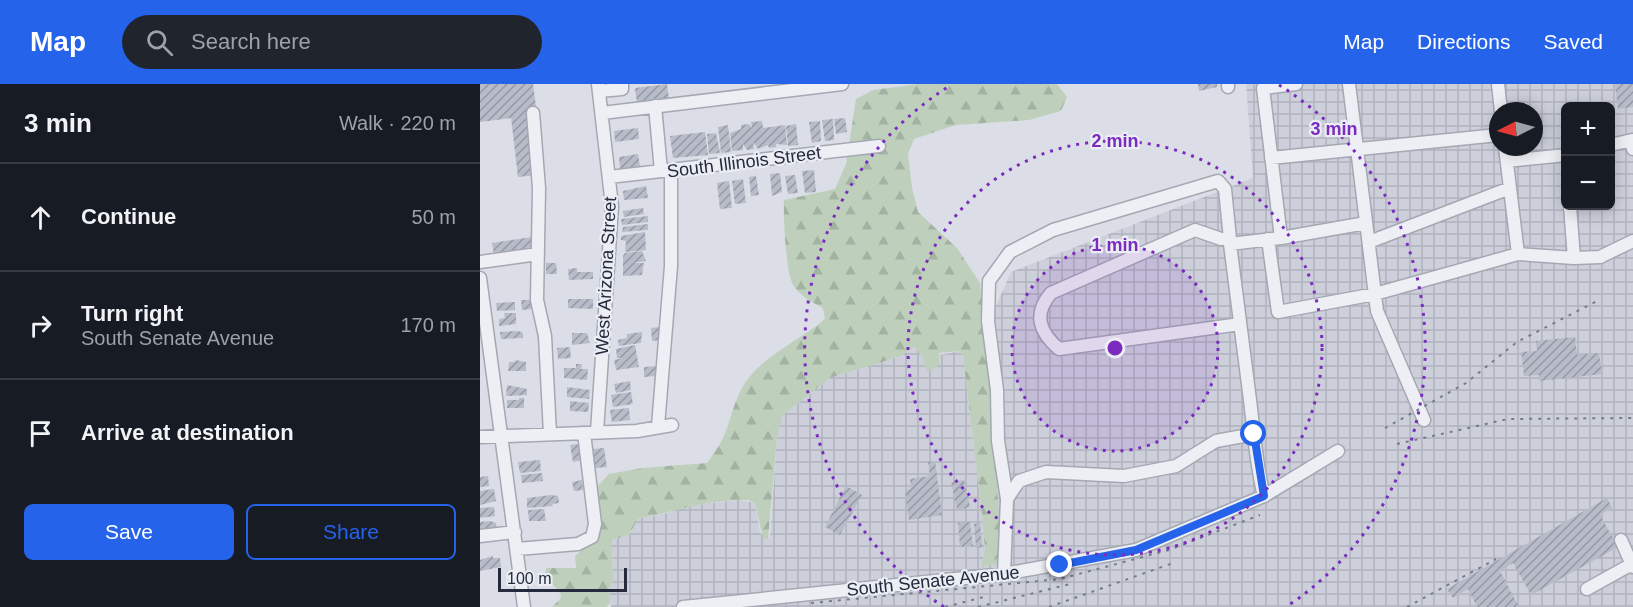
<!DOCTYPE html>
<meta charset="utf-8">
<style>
body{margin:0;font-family:Helvetica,sans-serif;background:#20242c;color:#f1f3f6}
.controls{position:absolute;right:18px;top:18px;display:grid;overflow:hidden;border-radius:9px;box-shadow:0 3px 15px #0003}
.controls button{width:54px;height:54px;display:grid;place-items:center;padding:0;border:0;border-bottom:2px solid #363941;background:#171b24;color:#f1f3f6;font:30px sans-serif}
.compass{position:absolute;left:1009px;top:18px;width:54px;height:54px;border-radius:50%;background:#171b24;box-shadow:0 3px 15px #0003;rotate:264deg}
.scale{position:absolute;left:18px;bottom:15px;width:129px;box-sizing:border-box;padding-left:6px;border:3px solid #252a3c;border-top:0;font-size:16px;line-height:21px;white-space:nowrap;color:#252a3c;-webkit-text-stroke:4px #eaedf4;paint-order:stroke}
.stop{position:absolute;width:18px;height:18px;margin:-14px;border:4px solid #2563eb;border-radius:50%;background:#fff}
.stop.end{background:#2563eb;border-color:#fff;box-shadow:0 2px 6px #0008}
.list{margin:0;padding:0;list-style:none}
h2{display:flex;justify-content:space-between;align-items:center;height:78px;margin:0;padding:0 24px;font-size:26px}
h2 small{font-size:20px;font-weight:400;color:#9ea1a6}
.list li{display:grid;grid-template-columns:39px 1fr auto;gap:18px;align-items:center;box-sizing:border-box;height:108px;padding:0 24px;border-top:2px solid #363941}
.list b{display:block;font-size:22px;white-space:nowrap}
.list p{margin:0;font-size:20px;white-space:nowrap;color:#9ea1a6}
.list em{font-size:20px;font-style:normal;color:#9ea1a6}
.actions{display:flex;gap:12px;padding:18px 24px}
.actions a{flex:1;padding:14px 0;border:2px solid #2563eb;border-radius:9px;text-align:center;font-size:21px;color:#2563eb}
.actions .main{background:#2563eb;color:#fff}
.icon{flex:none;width:33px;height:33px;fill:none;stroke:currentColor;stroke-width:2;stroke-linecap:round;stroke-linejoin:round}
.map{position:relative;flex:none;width:1153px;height:523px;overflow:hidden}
header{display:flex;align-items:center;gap:36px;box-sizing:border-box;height:84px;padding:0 30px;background:#2563eb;color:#fff}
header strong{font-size:28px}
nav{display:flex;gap:33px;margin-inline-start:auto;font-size:21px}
.search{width:420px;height:54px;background:#20242c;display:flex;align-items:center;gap:15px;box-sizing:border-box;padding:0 21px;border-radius:33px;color:#9ea1a6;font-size:22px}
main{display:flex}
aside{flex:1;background:#171b24}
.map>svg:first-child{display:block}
.industrial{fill:url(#industrial-grid);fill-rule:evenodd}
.forest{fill:url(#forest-firs)}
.building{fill:url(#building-hatch)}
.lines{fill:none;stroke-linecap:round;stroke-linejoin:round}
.minor-casing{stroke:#a4a8b3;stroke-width:15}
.minor{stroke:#eeeff4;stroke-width:12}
.rail{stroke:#747b8f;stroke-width:2;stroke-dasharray:3 6;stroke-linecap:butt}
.route{stroke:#2563eb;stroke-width:8}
.ring{fill:none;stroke:#7b2cbf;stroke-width:3;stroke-dasharray:3 6}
.labels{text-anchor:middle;stroke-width:4.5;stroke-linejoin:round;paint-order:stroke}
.street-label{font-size:18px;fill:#252a3c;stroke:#eaedf4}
.centre{fill:#7b2cbf;stroke:#eaedf4;stroke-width:3}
.ring-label{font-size:18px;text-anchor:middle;font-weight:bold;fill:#7b2cbf;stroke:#eaedf4;stroke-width:4.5;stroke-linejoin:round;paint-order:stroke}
</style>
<header>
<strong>Map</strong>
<div class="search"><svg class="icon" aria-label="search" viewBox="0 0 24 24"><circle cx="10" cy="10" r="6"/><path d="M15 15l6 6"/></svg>Search here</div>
<nav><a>Map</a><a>Directions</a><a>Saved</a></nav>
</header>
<main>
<aside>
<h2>3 min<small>Walk · 220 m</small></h2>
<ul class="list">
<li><svg class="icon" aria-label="ahead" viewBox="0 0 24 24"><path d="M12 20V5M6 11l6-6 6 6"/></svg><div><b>Continue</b></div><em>50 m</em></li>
<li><svg class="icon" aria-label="right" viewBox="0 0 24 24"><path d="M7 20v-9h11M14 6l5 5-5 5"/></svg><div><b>Turn right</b><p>South Senate Avenue</p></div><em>170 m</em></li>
<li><svg class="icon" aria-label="arrive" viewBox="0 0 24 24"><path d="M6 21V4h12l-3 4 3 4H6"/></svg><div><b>Arrive at destination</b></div></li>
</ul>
<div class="actions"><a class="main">Save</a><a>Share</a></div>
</aside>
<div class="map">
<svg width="1153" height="523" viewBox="0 0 1153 523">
<defs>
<pattern id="industrial-grid" width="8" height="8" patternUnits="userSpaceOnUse" patternTransform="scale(1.5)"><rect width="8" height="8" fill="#cdd0db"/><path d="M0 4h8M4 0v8" fill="none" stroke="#b0b3bd"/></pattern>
<pattern id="forest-firs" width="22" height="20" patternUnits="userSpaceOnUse" patternTransform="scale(1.5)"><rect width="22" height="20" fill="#bed0bc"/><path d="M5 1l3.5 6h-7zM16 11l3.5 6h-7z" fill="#a3b3a2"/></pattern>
<pattern id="building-hatch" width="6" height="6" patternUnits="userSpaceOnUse" patternTransform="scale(1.5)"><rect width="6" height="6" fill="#b8bcc9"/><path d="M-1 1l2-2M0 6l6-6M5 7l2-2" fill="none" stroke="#9599a4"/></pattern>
</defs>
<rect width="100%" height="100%" fill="#dbdee6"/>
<!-- industrial -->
<path class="industrial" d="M766 0H1153V523H131L129 506 133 497 132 456 149 451 158 435 187 429 208 421 260 416 275 419 280 449 290 454 297 354 302 332 350 294 418 273 436 263 443 274 480 267 483 273 502 430 505 467 501 483 521 470 504 249 531 188 773 94ZM1086 22H1130V122H1086ZM1018 27H1054V63H1018Z"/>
<!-- forest -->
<path class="forest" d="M439 0H577L587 13 581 27 549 36 476 41 434 55 428 70 432 104 438 128 477 164 500 199 512 320 521 470 519 480 501 483 505 467 502 430 483 273 480 267 459 269V281L447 288 443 274 435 263 418 273 350 294 302 332 297 354 288 455H283L275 419 268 416C228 415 197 427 158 435L149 451 132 456 133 497 129 506 130 519 127 523H72L81 514C80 503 73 503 66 496V484H96L95 472 111 458 113 407 129 390 162 384 227 379C232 372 238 364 242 356 251 338 253 317 265 299 285 270 319 257 345 235L343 224C333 219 319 211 313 201 306 189 303 132 304 116L355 105 366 80 376 15 393 6Z"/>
<!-- building -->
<path class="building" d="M0 0H53L56 23 50 24 58 91 38 93 31 34 0 38Z
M187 0 189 15 157 19 155 4Z
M718 0H737V3L719 7Z
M1135 0H1153V23L1138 25Z
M365 34 367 48 356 50 354 35Z
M353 35 354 56 345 57 342 36Z
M282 37 283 44 305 41 307 61 296 60V63L289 64 288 61 278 65 273 58 274 65 267 66 263 60V66L252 67 250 49 261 45V41L269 40 272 44 271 38Z
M340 37 341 57 332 59 329 38Z
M316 40 318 61 308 62 306 42Z
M248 41 251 68 241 69 238 43Z
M158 44 159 55 135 58 134 47Z
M225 48 228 71 193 74 190 52Z
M236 49 240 69 229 70 227 50Z
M158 70 160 82 140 85 139 73Z
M334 86 336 108 325 109 322 87Z
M300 89 302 108 292 112 290 90Z
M315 91 318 109 308 110 305 92Z
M276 92 279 111 271 112 269 93Z
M263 95 266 119 255 120 252 97Z
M249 97 252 124 240 125 237 99Z
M166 102 168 114 144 116 143 107Z
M163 124 164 130 144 133 143 127Z
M168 132V138L142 141 141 135Z
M168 140V146L142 148 143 143Z
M165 148 166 166 145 168 146 157 141 156V152Z
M52 153 54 165 14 171 12 159Z
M162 167 166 177 153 179H164L162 191 143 192V172L145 169Z
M66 179H76L77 190H66Z
M97 184V188H113V195L89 196 88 185Z
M88 215H113V225L88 224Z
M41 216H51V225L42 226Z
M35 218V226L17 227 16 219Z
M24 229H36V240L19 242V235L25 234Z
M179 243 181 256 172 257 171 244Z
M39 247 43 249V254L21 255 20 248Z
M162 248 161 259 139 262 138 256 147 254V250Z
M92 249H107L110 259 92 261Z
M1095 253 1097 271 1119 269 1122 290 1059 297V291L1044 292 1041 268 1057 267 1056 257Z
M155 261 159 283 136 286 134 276 143 274H137L136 265Z
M90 263 91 274 78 275 77 264Z
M35 276 46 278V287H28L29 278H35Z
M96 280H102L101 285H108L107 296 84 294V284H96Z
M176 282V292L164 293V283Z
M150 297 151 306 136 309 134 300Z
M27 301 47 305V311L26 312Z
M87 303 110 306 109 315 87 313Z
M151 308 153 320 133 323 131 311Z
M39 314H44V324H27V316H39Z
M90 317 109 319 108 328 90 327Z
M149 324 150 336 132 338 130 326Z
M97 360 101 364 102 376 93 378 90 361Z
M124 364 127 383 115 384 113 365Z
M60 376 61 387 40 389 38 378Z
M455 377 462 431 429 436 425 406 431 405 430 395 450 392 448 378Z
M62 389 63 397 42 399 41 391Z
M8 392 9 402 0 403V393Z
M102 396 103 406 94 407 92 398Z
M484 396 490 423 477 426 471 398Z
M366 402 382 411 360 451 345 443Z
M14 405 16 417 0 421V407Z
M71 411 78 412 79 419 72 420 73 422 47 424V414Z
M1127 414 1132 424 1120 431 1138 463 1051 511 1033 479 1020 487 1039 523H997L988 505 973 514 967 505Z
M14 423 15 432 0 434V424Z
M64 425 66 437H49L48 426Z
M10 437 16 439 17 448 0 450V438Z
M490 438 493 462 480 463 478 439Z
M500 439 502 463 496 464 494 440Z
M13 472V474H20L21 483 0 487V476Z"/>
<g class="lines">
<defs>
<path id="minor" d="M748 0V3
M869 0 897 227 944 336
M1018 0 1021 27
M119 7 142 5V0
M175 22 181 87
M53 29 59 104 57 216 65 252 70 350
M122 29 362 0
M1130 61 1152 56 1153 65
M791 74 1018 51
M1027 77 1086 71
M129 93 399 62
M801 154 886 139
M788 155 798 228 895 210 1038 170 1025 63
M889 158 1030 104
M750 160 801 154 783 4 816 0
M1038 170 1094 174 1090 122
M1094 174 1120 173 1153 157
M0 178 58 170
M0 194 44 523
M760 240 579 265C559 248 553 230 571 209L715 146 741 155H750V160C757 212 763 264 770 316 774 349 776 381 784 412
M178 342 191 182V86
M117 348 132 122 118 0
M0 353 157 347 192 341
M527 415 518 357 517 306 508 237 509 197 530 168 573 146 738 97 745 105 750 155
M0 452 35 448
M1141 456 1153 483
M37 465 98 460 112 453 115 440 104 349
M524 490 527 415 539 397 566 388 644 392 696 382 736 357 774 350
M1107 505 1152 480
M203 523 524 490 656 466 784 412 858 367"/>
</defs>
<!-- minor casing -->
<use href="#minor" class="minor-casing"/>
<!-- minor -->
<use href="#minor" class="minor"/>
<!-- rail -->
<path class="rail" d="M905 344 986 299 1037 258 1119 216
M917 360 1028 335 1153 334
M331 519 580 495 689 466 780 431
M465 523 508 512
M498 523 590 500
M569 523 693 479
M927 523 1016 475"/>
</g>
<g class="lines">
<!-- route -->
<path class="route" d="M580 481 656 466 784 412 774 350"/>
</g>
<!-- distance rings -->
<circle cx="635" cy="264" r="103" fill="#7b2cbf" fill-opacity=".12"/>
<g class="ring">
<circle cx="635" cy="264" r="103"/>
<circle cx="635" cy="264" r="207"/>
<path d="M464 523A310 310 0 0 1 471 1M799 1A310 310 0 0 1 806 523"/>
</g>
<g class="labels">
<!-- street labels -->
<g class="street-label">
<text transform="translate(264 78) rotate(-7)" y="6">South Illinois Street</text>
<text transform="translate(126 192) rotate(-87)" y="6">West Arizona Street</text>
<text transform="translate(453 497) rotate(-6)" y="6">South Senate Avenue</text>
</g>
</g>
<circle cx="635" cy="264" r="9" class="centre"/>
<g class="ring-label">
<text x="854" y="51">3 min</text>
<text x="635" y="63">2 min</text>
<text x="635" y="167">1 min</text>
</g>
</svg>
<div class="controls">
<button>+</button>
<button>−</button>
</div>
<svg class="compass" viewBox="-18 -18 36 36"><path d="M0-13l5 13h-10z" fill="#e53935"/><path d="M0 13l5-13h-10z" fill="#9ea1a6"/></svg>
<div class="scale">100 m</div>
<div class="stop" style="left:774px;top:350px"></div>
<div class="stop end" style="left:580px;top:481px"></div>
</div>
</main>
